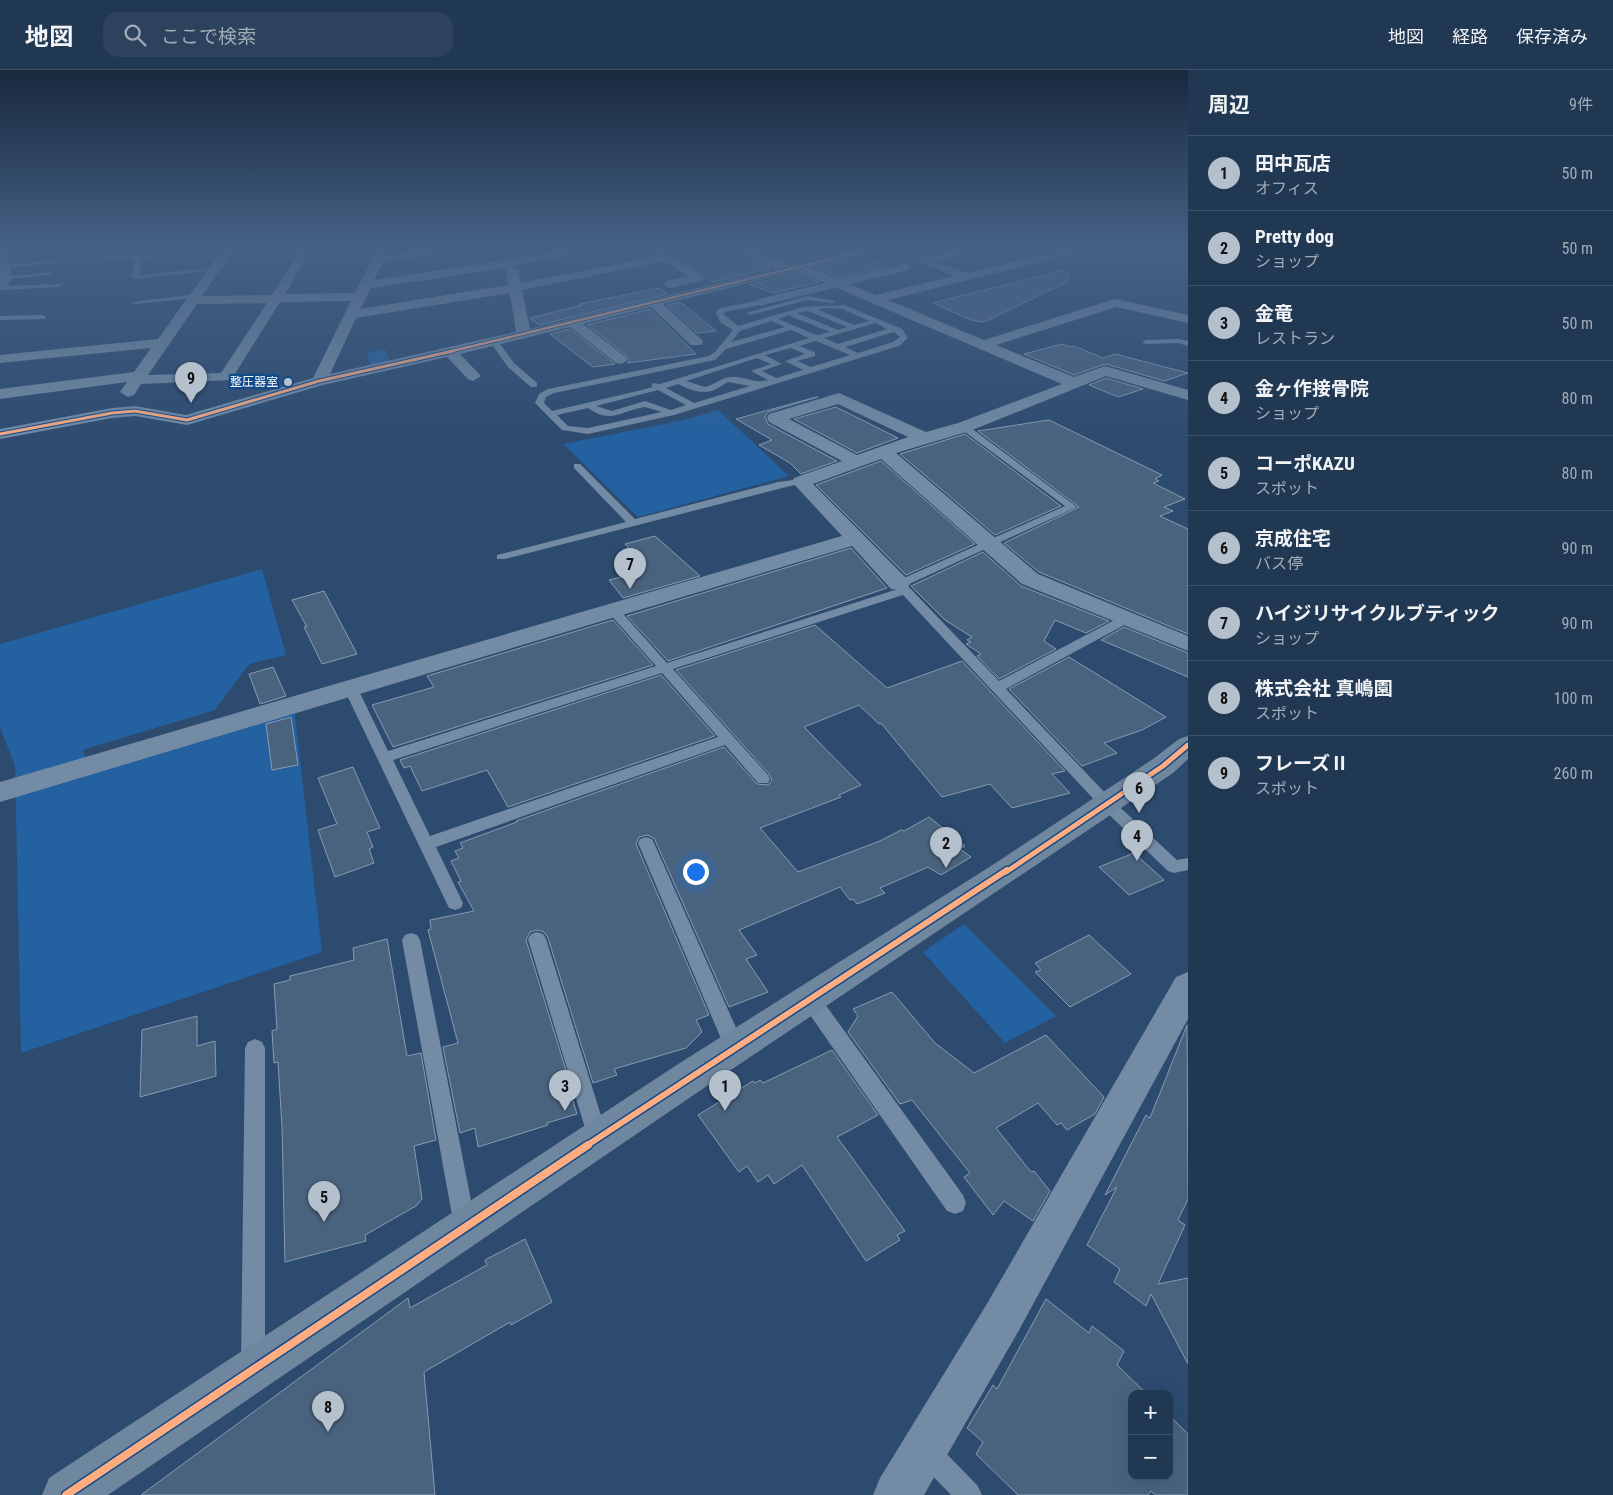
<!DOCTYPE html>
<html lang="ja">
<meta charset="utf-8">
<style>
body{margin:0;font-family:"Roboto Condensed","Noto Sans JP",sans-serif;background:#2d435d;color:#f1f3f6}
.controls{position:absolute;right:15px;bottom:15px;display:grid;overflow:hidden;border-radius:10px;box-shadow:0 5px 20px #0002}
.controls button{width:45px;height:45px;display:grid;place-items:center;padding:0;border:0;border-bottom:1px solid #3e526a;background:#213853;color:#f1f3f6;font:25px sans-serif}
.you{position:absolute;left:695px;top:801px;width:18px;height:18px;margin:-12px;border:4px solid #fff;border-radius:50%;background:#1a73e8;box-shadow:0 0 0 8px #1a73e833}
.badge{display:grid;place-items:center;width:32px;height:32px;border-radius:50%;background:#b5c0cd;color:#111;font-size:16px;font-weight:700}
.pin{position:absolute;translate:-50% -41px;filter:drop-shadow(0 1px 2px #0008)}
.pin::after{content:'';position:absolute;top:26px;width:18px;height:15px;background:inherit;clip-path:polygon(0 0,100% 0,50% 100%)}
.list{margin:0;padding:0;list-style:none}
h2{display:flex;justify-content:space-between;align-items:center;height:65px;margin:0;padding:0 20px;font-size:21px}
h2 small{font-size:16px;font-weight:400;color:#a2acb8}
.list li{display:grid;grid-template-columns:32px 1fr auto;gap:15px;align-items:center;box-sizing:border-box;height:75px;padding:0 20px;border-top:1px solid #3e526a}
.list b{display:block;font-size:19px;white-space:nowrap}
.list p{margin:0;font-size:16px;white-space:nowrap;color:#a2acb8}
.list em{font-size:16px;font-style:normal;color:#a2acb8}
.icon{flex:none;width:28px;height:28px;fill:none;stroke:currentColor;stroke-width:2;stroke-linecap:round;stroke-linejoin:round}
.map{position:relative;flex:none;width:1188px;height:1425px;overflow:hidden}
header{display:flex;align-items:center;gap:30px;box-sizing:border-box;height:70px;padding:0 25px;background:#213853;border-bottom:1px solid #3e526a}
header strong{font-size:24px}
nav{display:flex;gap:28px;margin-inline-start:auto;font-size:18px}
.search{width:350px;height:45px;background:#2d435d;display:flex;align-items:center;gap:12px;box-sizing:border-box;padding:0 18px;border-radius:15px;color:#a2acb8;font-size:19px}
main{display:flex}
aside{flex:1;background:#213853}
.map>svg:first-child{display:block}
.green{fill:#2361a1}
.building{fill:#49637f;stroke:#879bb2}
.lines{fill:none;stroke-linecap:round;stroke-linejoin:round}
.lane{fill:#738ba4;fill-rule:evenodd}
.street{fill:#738ba4;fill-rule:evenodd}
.secondary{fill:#6f869f;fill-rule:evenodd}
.lane-bridge{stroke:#738ba4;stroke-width:7}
.cycleway-far4-casing{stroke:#114a8a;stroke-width:4}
.cycleway-far3-casing{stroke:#114a8a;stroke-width:5}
.cycleway-far2-casing{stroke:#114a8a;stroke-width:8}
.cycleway-far1-casing{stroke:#114a8a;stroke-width:9}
.cycleway-casing{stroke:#114a8a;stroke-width:11}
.cycleway-far4{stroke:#ffac80;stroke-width:2.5}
.cycleway-far3{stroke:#ffac80;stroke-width:3}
.cycleway-far2{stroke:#ffac80;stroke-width:5}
.cycleway-far1{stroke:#ffac80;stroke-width:6}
.cycleway{stroke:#ffac80;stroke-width:8}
.poi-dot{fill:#b5c0cd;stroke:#114a8a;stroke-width:2}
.labels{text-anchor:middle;stroke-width:4.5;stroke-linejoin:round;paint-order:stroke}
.far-poi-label{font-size:12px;fill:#fff;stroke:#114a8a;text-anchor:end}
</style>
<header>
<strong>地図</strong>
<div class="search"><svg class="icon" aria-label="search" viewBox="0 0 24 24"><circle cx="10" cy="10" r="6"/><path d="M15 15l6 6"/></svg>ここで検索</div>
<nav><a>地図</a><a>経路</a><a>保存済み</a></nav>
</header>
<main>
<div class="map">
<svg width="1188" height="1425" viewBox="0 0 1188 1425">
<rect width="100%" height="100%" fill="#2c4b6f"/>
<!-- green -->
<path class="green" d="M385 279 390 292 370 296 367 283Z
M718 340 789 406 638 447 563 374 684 350Z
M262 499 286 585 249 594 215 640 82 680 91 697 294 637 322 882 21 983 15 696 0 657V574Z
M964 854 1056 946 1005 973 923 882Z"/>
<!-- building -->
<path class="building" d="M662 177H732L771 198 713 212Z
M753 177H832L844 181 789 194Z
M861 187 887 196 839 208 817 198Z
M1065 200 1069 211 984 252 971 250 933 233Z
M797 203 819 212 774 223 750 215Z
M659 218 667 224 539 255 530 248 582 235 580 234Z
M680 232 684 235 716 261 697 263 667 235Z
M650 239 696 284 627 293 630 290 627 286 587 255Z
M570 259 615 294 593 297 550 264Z
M1062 274 1070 277 1074 276 1103 288 1115 284 1188 303 1164 311 1106 294 1074 305 1024 284Z
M1106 308 1143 319 1118 327 1089 315Z
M816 327H818L768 342 765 347 768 354 837 391 801 404 790 393 759 375 772 370 736 349Z
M836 337 898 368 857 383 794 349Z
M1049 350 1162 405 1155 409 1159 411 1153 413 1185 429 1164 437 1173 441 1160 446 1188 459V564L1039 502 1004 473 1079 437 978 361Z
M965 364 1061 436 995 465 900 384Z
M881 391 975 474 906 505 816 415Z
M655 466 700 506 623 528 609 510 637 503 633 499 646 496 625 474Z
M851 478 887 518 668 591 627 546Z
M983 482 1021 516 1109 551 1086 563 1055 550 1044 571 1056 579 999 609 977 586 981 584 966 574 971 572 967 570 972 567 945 550 911 516Z
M324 521 357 584 322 594 304 557H307L292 530Z
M613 550 653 595 393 677 372 635 434 617 427 606Z
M815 555 887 618 962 591 1065 701 1052 704 1070 723 1012 738 990 714 942 727 881 653 879 654 859 635 804 657 861 715 839 725 841 727 760 758 798 802 880 771 901 760 904 761 929 747 965 776 960 779 971 787 941 805 928 797 880 818 885 823 857 834 853 829 850 830 840 817 739 860 757 885 746 889 768 922 729 937 654 768 647 765 639 767 636 774 709 945 696 950 702 962 686 978 614 999 617 1005 593 1013 548 868 544 862 538 860 530 862 526 870 572 1020 570 1021 577 1044 547 1053 548 1055 478 1077 475 1058 460 1063 443 977 458 973 428 860 431 859 430 850 474 841 458 812 461 811 451 791 459 788 455 781 463 778 460 773 517 752 516 751 724 677 757 714 768 715 772 710 769 704 676 600Z
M1124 557 1188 583V607L1101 570Z
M1069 587 1166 647 1142 660 1104 673 1117 683 1082 696 1009 619Z
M273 597 286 626 260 634 249 604Z
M661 605 715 666 508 737 487 700 422 721 410 696 404 698 400 690Z
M291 647 298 695 272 700 266 654Z
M353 697 380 758 367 762 373 777 369 779 374 793 335 807 318 760 337 754 318 708Z
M1134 783 1164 810 1129 825 1099 797Z
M1089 865 1131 904 1070 937 1035 902 1041 900 1035 893Z
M387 869 407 986 421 983 436 1070 414 1076 422 1129 416 1136 365 1165 366 1171 285 1192 282 1057 278 992 274 993 272 961 277 959 274 914 290 910V906L354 890 353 878Z
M892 922 935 973 974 1003 1046 965 1104 1027 1095 1044 1067 1060 1061 1053 1057 1055 1038 1033 996 1058 1031 1102 1034 1101 1050 1121 1033 1151 1004 1131 993 1145 964 1107 970 1103 912 1030 900 1034 848 962 858 946 853 939Z
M197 946V976L215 971 216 1006 140 1027 142 960Z
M1187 955 1188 1129 1178 1150 1185 1155 1158 1214 1188 1208V1294L1151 1224 1146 1236 1114 1212 1120 1199 1087 1175 1117 1117 1105 1125 1146 1045 1150 1048Z
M832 980 878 1045 837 1067 905 1161 897 1165 900 1170 866 1191 802 1095 774 1114 768 1105 758 1112 747 1096 739 1102 698 1045 753 1011 755 1013 760 1010 763 1013Z
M525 1169 552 1232 511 1255 510 1252 424 1302 435 1425H141L408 1228 410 1238 487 1195 485 1190Z
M1046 1229 1089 1263 1092 1256 1124 1281 1117 1295 1147 1324H1132V1406H1169V1345L1188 1364V1425H1155L1151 1421 1148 1425H1018L976 1384 983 1372 967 1358 993 1315 997 1319Z"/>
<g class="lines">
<!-- lane -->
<path class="lane" d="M22 177H36L0 184V180Z
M107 177H113L112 187 229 177 232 179 141 188 139 205 214 198 217 200 135 209 132 207 134 189 106 190Z
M56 190 54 193 4 198 1 196Z
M52 202 50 205 7 209 4 207Z
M62 214 60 217 0 220V216Z
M198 224 195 228 135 234 131 232Z
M808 226 836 231 832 233 808 230 750 245 746 243Z
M761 230 764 234 725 242 723 244 738 256 803 237 844 235 902 259 908 268 899 276 674 345 588 364 562 360 535 333 539 324 548 319 709 286 715 282 733 260 720 252 716 242 720 238ZM831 238 843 239 869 251 854 255 817 239ZM808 241 847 257 838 260 797 243ZM790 245V246L830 262 817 265 778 249ZM771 251 785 257 731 272 740 261ZM876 253 887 259 838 274 824 268ZM791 260 809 268 660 314 652 313V317L642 320 552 341 544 333 546 327 554 323 715 290 726 279ZM894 262 900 267 893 272 858 283 845 277ZM816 271 850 285 811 297 797 291 815 286V282L799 276ZM791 278 805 284 785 291 803 300 776 308 762 301 782 294 765 285ZM757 288 771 294 751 301 768 310C754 314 745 306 732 307 721 307 715 315 705 317L686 311ZM728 312 750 316 694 333 666 318 678 314C690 320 705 326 718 318 722 316 724 314 728 312ZM658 320 686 335 671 340 645 331 612 341 596 336ZM645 337 662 342 588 358 568 356 557 345 588 338C612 355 621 340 645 337Z
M42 245 46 247 45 249 0 250V246Z
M1179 269 1188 271V276L1178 273 1146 274 1142 272 1146 270Z
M491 270H497L514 293 537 313V317H531L508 297 490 272Z
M961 355H967L1077 437 907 515 999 611 1122 546H1130L1132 549 1130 552 1006 619 1111 729 1177 790 1188 788V800L1174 803 1168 801 1101 737 903 525 673 599 768 705 770 709 768 713H758L725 675 436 777 463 833 461 838 455 840 449 838 343 617 345 614H355L357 617 388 681 656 596 609 543 607 540 609 537H617L667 593 898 519 893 514 895 512 1065 436 961 359ZM662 603 718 667 430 766 393 690Z
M574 394H580L635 449 778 412 801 409 806 412 505 489H497V485L626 452 574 398Z
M646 767 652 769 654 773 745 978 742 984 735 987 728 984 725 978 638 773 640 769Z
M537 862 543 864 546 869 608 1068 605 1075 598 1078 591 1075 588 1068 528 869 531 864Z
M411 863 417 865 420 870 476 1156 473 1164 465 1167 457 1164 454 1156 402 870 405 865Z
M810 921 817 923 963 1125 966 1133 963 1141 955 1144 947 1141 803 935 801 929 803 923Z
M255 969 262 972 265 978V1293L262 1302 253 1305 244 1302 241 1293 245 978 248 972Z
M927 1369 936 1373 978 1416 982 1425H951L918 1391 914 1382 918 1373Z"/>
<!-- street -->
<path class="street" d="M224 177H313L285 224 355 223 378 177H390L386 184 445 177H475L469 180 383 192 374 210 511 189 578 177H601L595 180 512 196 518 200 521 213 657 186 646 177H659L704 208 702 211 670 218 666 217 664 214 666 211 688 206 665 191 522 220 530 259 776 199 734 177H749L789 196 867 177H886L884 179 811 198 876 225 954 206 917 191 919 188 968 177H987L985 179 936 192 968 203 1075 177H1094L1092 179 888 230 984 270 1115 229 1188 245V253L1116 237 996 275 1074 307 1105 296 1188 320V330L1106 306 970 361 896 383 1038 504 1188 566V581L1022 514 881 389 813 414 907 509 910 514 907 519 899 520 891 519 852 476 0 732V712L842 466 792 412 794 408 842 391 769 352 767 348 769 344 839 323 926 362 958 353 1062 314 797 201 663 234 701 269 703 272 701 275H691L651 237 583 254 626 287 628 290 621 294 616 293 570 257 460 284 481 306 473 311 468 309 447 287 323 315 187 355 135 346 112 348 0 369V359L112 338 135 336 186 345 313 308 351 231 280 232 231 310 141 314 134 325 128 327 120 322 127 312 0 329V319L134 302 151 278 0 293V285L158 269ZM232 182H300L272 225 202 226ZM508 197 506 200 508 215 360 239 371 218 511 197ZM510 223 516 262 330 304 356 248ZM267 233 221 303 148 305 197 234ZM838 334 908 367 857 385 789 349Z
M0 180 6 184 13 207 4 219 0 220Z
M1188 902V949L1018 1262 924 1425H873L880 1408 988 1232 1176 907Z"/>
<!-- secondary -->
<path class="secondary" d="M1188 666V689L1173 703 698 1022 108 1425H42L49 1408 672 998 994 794 1153 689 1179 669Z"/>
<!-- lane-bridge -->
<path class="lane-bridge" d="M761 232 906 197"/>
<defs>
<path id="cycleway-far4" d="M448 282 880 177"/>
<path id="cycleway-far3" d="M0 364 112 343 135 341 187 350 319 311 453 281"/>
<path id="cycleway-far2" d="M1006 802 1163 696 1188 675"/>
<path id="cycleway-far1" d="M586 1076 1007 800"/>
<path id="cycleway" d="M66 1425 588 1075"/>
</defs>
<!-- cycleway-far4 casing -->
<use href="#cycleway-far4" class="cycleway-far4-casing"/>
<!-- cycleway-far3 casing -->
<use href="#cycleway-far3" class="cycleway-far3-casing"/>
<!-- cycleway-far2 casing -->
<use href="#cycleway-far2" class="cycleway-far2-casing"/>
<!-- cycleway-far1 casing -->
<use href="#cycleway-far1" class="cycleway-far1-casing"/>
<!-- cycleway casing -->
<use href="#cycleway" class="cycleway-casing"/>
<!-- cycleway-far4 -->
<use href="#cycleway-far4" class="cycleway-far4"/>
<!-- cycleway-far3 -->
<use href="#cycleway-far3" class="cycleway-far3"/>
<!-- cycleway-far2 -->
<use href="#cycleway-far2" class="cycleway-far2"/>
<!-- cycleway-far1 -->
<use href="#cycleway-far1" class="cycleway-far1"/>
<!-- cycleway -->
<use href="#cycleway" class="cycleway"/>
</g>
<!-- sky -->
<linearGradient id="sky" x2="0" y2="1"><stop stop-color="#18293d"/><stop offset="0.47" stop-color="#456185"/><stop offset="1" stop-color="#456185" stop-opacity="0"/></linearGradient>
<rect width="1188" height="376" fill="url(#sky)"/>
<!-- markers -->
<circle class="poi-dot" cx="288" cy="312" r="5"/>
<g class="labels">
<!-- far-poi labels -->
<g class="far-poi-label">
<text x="278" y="316">整圧器室</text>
</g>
</g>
</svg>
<div class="controls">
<button>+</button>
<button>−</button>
</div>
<div class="you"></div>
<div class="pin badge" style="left:725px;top:1041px">1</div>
<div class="pin badge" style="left:946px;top:798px">2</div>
<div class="pin badge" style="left:565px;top:1041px">3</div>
<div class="pin badge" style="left:1137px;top:791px">4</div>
<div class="pin badge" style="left:324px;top:1152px">5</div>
<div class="pin badge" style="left:1139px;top:743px">6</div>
<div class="pin badge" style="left:630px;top:519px">7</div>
<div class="pin badge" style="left:328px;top:1362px">8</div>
<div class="pin badge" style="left:191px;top:333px">9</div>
</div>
<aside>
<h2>周辺<small>9件</small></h2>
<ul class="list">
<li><span class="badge">1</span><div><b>田中瓦店</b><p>オフィス</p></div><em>50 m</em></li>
<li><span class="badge">2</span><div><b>Pretty dog</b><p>ショップ</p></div><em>50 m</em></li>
<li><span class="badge">3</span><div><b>金竜</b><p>レストラン</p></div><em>50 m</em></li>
<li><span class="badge">4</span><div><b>金ヶ作接骨院</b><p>ショップ</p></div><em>80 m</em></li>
<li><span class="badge">5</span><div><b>コーポKAZU</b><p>スポット</p></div><em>80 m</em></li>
<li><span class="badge">6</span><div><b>京成住宅</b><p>バス停</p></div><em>90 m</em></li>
<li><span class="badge">7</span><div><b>ハイジリサイクルブティック</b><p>ショップ</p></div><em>90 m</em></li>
<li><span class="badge">8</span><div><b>株式会社 真嶋園</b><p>スポット</p></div><em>100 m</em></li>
<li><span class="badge">9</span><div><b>フレーズⅡ</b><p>スポット</p></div><em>260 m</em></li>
</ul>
</aside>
</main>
